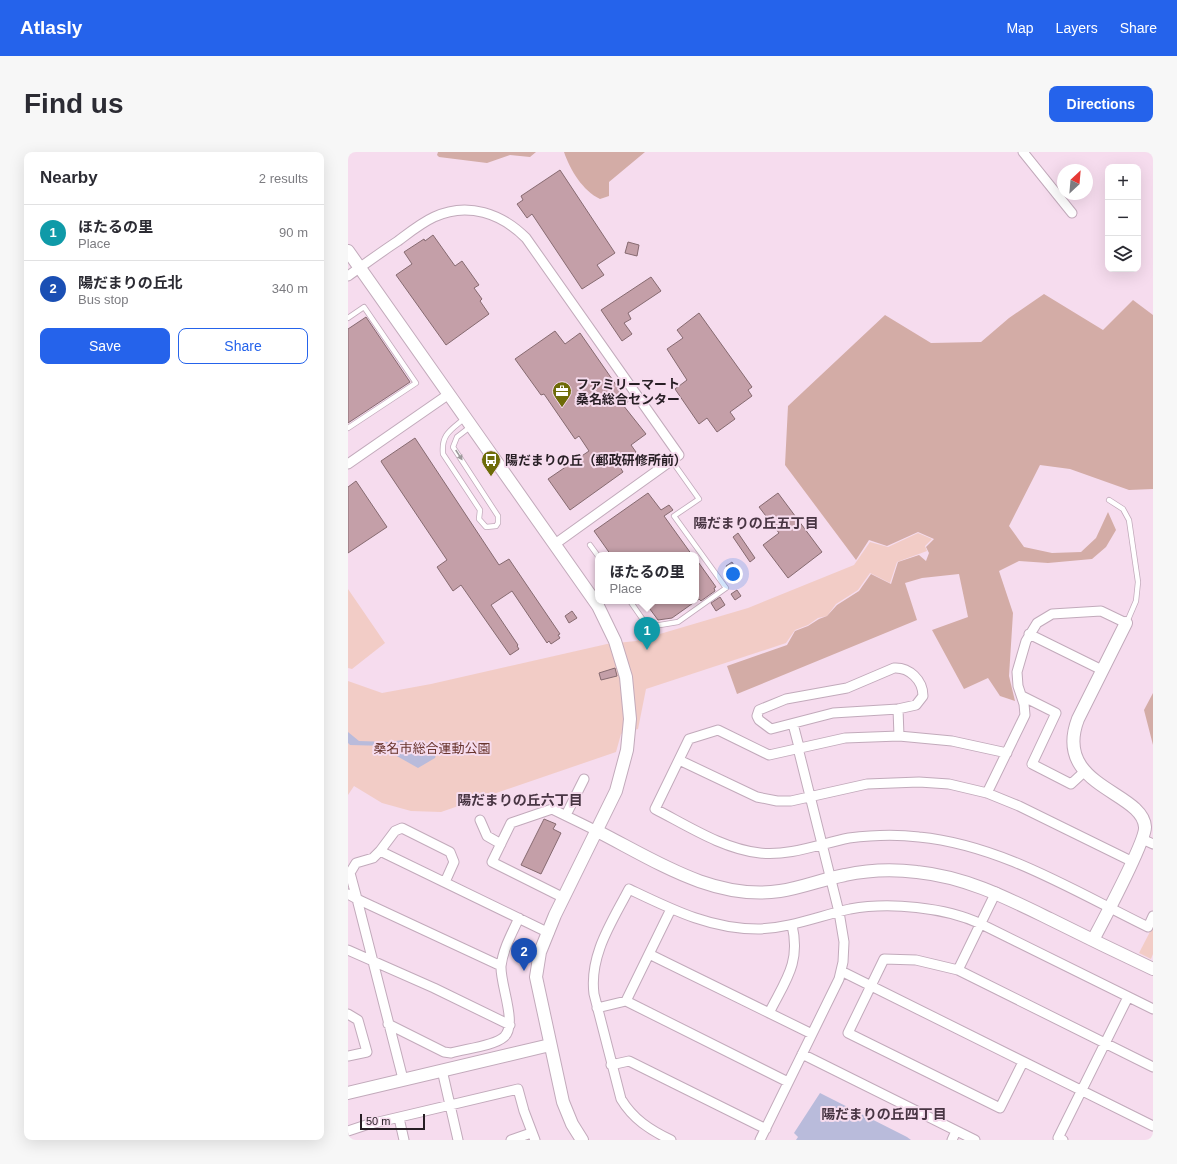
<!DOCTYPE html>
<meta charset="utf-8">
<style>
body{margin:0;font-family:Arial,"Noto Sans JP",sans-serif;background:#f7f7f7;color:#2b2b33}
.controls{position:absolute;right:12px;top:12px;display:grid;overflow:hidden;border-radius:8px;box-shadow:0 4px 16px #0002}
.controls button{width:36px;height:36px;display:grid;place-items:center;padding:0;border:0;border-bottom:1px solid #e1e1e2;background:#fff;color:#2b2b33;font:20px sans-serif}
.compass{position:absolute;left:709px;top:12px;width:36px;height:36px;border-radius:50%;background:#fff;box-shadow:0 4px 16px #0002;rotate:26deg}
.scale{position:absolute;left:12px;bottom:10px;width:65px;box-sizing:border-box;padding-left:4px;border:2px solid #271e24;border-top:0;font-size:11px;line-height:14px;white-space:nowrap;color:#271e24;-webkit-text-stroke:3px #f6dcee;paint-order:stroke}
.you{position:absolute;left:385px;top:422px;width:14px;height:14px;margin:-10px;border:3px solid #fff;border-radius:50%;background:#1a73e8;box-shadow:0 0 0 6px #1a73e833}
.badge{display:grid;place-items:center;width:26px;height:26px;border-radius:50%;background:#2563eb;color:#fff;font-size:13px;font-weight:700}
.pin{position:absolute;translate:-50% -33px;filter:drop-shadow(0 1px 2px #0008)}
.pin::after{content:'';position:absolute;top:21px;width:14px;height:12px;background:inherit;clip-path:polygon(0 0,100% 0,50% 100%)}
.popup{position:absolute;left:247px;top:400px;width:104px;height:52px;box-sizing:border-box;display:grid;place-content:center;border-radius:8px;background:#fff;filter:drop-shadow(0 1px 3px #0005);font-size:13px;white-space:nowrap;color:#7c7c81}
.popup b{font-size:15px;color:#2b2b33}
.popup::after{content:'';position:absolute;left:50%;top:100%;margin-left:-8px;border:8px solid transparent;border-top-color:#fff}
.list{margin:0;padding:0;list-style:none}
h2{display:flex;justify-content:space-between;align-items:center;height:52px;margin:0;padding:0 16px;font-size:17px}
h2 small{font-size:13px;font-weight:400;color:#7c7c81}
.list li{display:grid;grid-template-columns:26px 1fr auto;gap:12px;align-items:center;box-sizing:border-box;height:56px;padding:0 16px;border-top:1px solid #e1e1e2}
.list b{display:block;font-size:15px;white-space:nowrap}
.list p{margin:0;font-size:13px;white-space:nowrap;color:#7c7c81}
.list em{font-size:13px;font-style:normal;color:#7c7c81}
.actions{display:flex;gap:8px;padding:12px 16px}
.actions a{flex:1;padding:9px 0;border:1px solid #2563eb;border-radius:8px;text-align:center;font-size:14px;color:#2563eb}
.actions .main{background:#2563eb;color:#fff}
.icon{flex:none;width:22px;height:22px;fill:none;stroke:currentColor;stroke-width:2;stroke-linecap:round;stroke-linejoin:round}
.map{position:relative;flex:none;width:805px;height:988px;overflow:hidden;border-radius:8px}
header{display:flex;align-items:center;gap:24px;box-sizing:border-box;height:56px;padding:0 20px;background:#2563eb;color:#fff}
header strong{font-size:19px}
nav{display:flex;gap:22px;margin-inline-start:auto;font-size:14px}
.intro{display:flex;align-items:center;justify-content:space-between;box-sizing:border-box;height:96px;padding:0 24px}
h1{margin:0;font-size:28px}
.button{padding:10px 18px;border-radius:8px;background:#2563eb;color:#fff;font-size:14px;font-weight:700}
main{display:flex;gap:24px;padding:0 24px}
aside{flex:1;background:#fff;border-radius:8px;box-shadow:0 4px 16px #0002}
.map>svg:first-child{display:block}
.green{fill:#f2ccc6}
.forest{fill:#d3aca6}
.water{fill:#b9bbdb}
.building{fill:#c49fa8;stroke:#866a70}
.lines{fill:none;stroke-linecap:round;stroke-linejoin:round}
.lane-casing{stroke:#c2aabb;stroke-width:6}
.street-casing{stroke:#c2aabb;stroke-width:11}
.secondary-casing{stroke:#c2aabb;stroke-width:14}
.lane{stroke:#fff;stroke-width:4.5}
.street{stroke:#fff;stroke-width:9}
.secondary{stroke:#fff;stroke-width:12}
.oneway{fill:#9e9a9c}
.labels{text-anchor:middle;stroke-width:4;stroke-linejoin:round;paint-order:stroke}
.poi-label{font-size:13px;font-weight:bold;fill:#271e24;stroke:#f6dcee;text-anchor:start}
.park-label{font-size:13px;fill:#68342d;stroke:#f6dcee}
.neighbourhood-label{font-size:14px;font-weight:bold;fill:#483543;stroke:#f6dcee}
</style>
<header>
<strong>Atlasly</strong>
<nav><a>Map</a><a>Layers</a><a>Share</a></nav>
</header>
<div class="intro"><h1>Find us</h1><a class="button">Directions</a></div>
<main>
<aside>
<h2>Nearby<small>2 results</small></h2>
<ul class="list">
<li><span class="badge" style="background:#0f9aa8">1</span><div><b>ほたるの里</b><p>Place</p></div><em>90 m</em></li>
<li><span class="badge" style="background:#1a4fb4">2</span><div><b>陽だまりの丘北</b><p>Bus stop</p></div><em>340 m</em></li>
</ul>
<div class="actions"><a class="main">Save</a><a>Share</a></div>
</aside>
<div class="map">
<svg width="805" height="988" viewBox="0 0 805 988">
<rect width="100%" height="100%" fill="#f6dcee"/>
<!-- green -->
<path class="green" d="M570 381 584 387 577 394 579 399 549 410 542 431 522 421 510 438 488 452 479 464 470 466 460 473 447 478 438 491 298 537 290 577 273 582 268 600 93 660 63 659 34 651 6 634 0 643V529L34 541 83 532 259 492 288 489 400 456 506 413 522 390 540 395Z
M0 437 37 491 4 517 0 516Z
M805 774V802L803 807 791 801Z"/>
<!-- forest -->
<path class="forest" d="M90 0H188L182 5 162 3 139 11 91 5 89 3Z
M216 0H297L261 30V44L252 47C235 39 222 18 216 0Z
M696 142 755 178 785 148 805 163V337L781 338 722 317 692 313 661 374 676 395 704 401 733 400 748 386 760 360 768 378 758 395 744 407 700 411 671 409 651 419 665 461 661 524 667 549 652 544 640 526 616 537 584 478 620 465 611 422 574 426 557 431 569 468 389 542 379 514 439 493 447 479 460 474 471 467 479 464 489 453 511 439 523 422 543 432 550 410 571 403 578 409 581 401 578 395 586 387 570 380 539 394 521 388 508 408 437 313 440 254 537 163 583 191 633 190 661 166Z
M805 541V593L796 558Z"/>
<!-- water -->
<path class="water" d="M0 580 11 589 42 590 54 588 72 598 73 593H83L89 599 87 606 70 616 47 603 39 594 2 593 0 591Z
M472 941 559 985 563 988H448L450 985 446 981Z"/>
<!-- building -->
<path class="building" d="M212 18 267 101 249 113 256 123 234 137 184 62 179 66 169 52 175 48 173 44Z
M85 83 107 114 114 109 131 133 126 136 134 147 132 149 141 162 98 193 48 123 64 112 56 100 76 87 77 89Z
M280 90 291 93 289 104 277 101Z
M303 125 313 139 280 161 283 167 276 171 284 182 274 189 253 158Z
M351 161 404 235 400 238 404 244 382 260 387 267 369 280 359 266 351 272 327 237 339 228 319 197 335 186 329 178Z
M18 165 62 230 0 271V177Z
M207 179 217 192 232 181 280 250 275 253 298 282 283 293 288 300 272 315 275 320 222 358 200 327 241 299 231 284 227 287 196 242 193 243 167 207Z
M67 286 151 413 161 407 212 482 210 483 212 486 203 492 201 489 199 491 164 439 143 453 170 493 169 494 171 497 162 503 113 433 105 439 89 415 99 408 34 311 33 309Z
M8 329 39 375 0 401V335Z
M300 341 313 358 321 353 325 358 316 364 344 403H263L246 379Z
M430 341 474 400 440 426 415 393 431 381 411 355Z
M390 381 407 406 402 410 385 385Z
M348 407 368 435 366 436 367 439 353 449 351 447 348 449Z
M384 410 389 418 383 422 378 414Z
M389 438 393 444 387 448 383 442Z
M372 445 377 453 368 459 363 451Z
M296 449H348L324 466 310 468Z
M224 459 229 466 221 471 217 464Z
M267 516 269 524 253 528 251 521Z
M196 667 208 672 205 677 213 681 193 722 173 713Z"/>
<g class="lines">
<defs>
<path id="lane" d="M0 166 16 155 68 231 0 276
M117 266C103 278 93 282 95 302L132 358 131 367 138 375 148 374 150 371V364L105 295 109 285 122 275
M761 348 775 357 781 368 790 430 788 449 779 470
M242 393 250 404
M282 449 300 475 330 470 378 436 326 364 351 347 324 309"/>
<path id="street" d="M675 0 724 61
M0 124C17 112 33 100 50 89 62 80 73 71 86 65 120 49 154 62 178 86L331 303 207 392
M0 312 101 242
M681 482 754 518
M546 516C561 515 575 528 575 544L568 553 550 557 485 561 423 577 411 568 409 564 411 558 438 547 499 536Z
M674 544 708 561 684 612 723 632 737 619
M550 557 551 584
M445 572 451 595
M659 601 604 589 551 584 497 586 421 603 370 578 341 587 307 657C340 674 375 697 412 701 443 704 471 692 501 686 524 683 548 682 571 685 653 693 726 739 800 775L805 764
M331 608 409 645 429 649H443L519 632 571 630 601 632 639 641 671 654 783 709
M639 641 677 563 676 552 670 534 669 520 678 489 689 471 704 462 753 459 778 471
M218 663 236 627
M132 668 139 684 153 692
M794 687 805 692
M32 699 47 679 54 676 102 700 106 710 97 730
M0 742 9 747 2 721 8 711 25 706 32 699 201 781
M216 746 144 710 163 671 204 657 249 679
M9 747 55 927
M9 747 153 814
M0 798 86 836 162 873
M301 802 464 882
M610 818 648 740
M493 819 805 974
M278 849 323 757
M249 856 278 849 440 930
M421 861C437 829 453 811 444 773
M0 862 10 868 19 900 0 904
M40 872 96 900 103 901C116 897 146 894 156 885 170 872 152 833 153 814 155 797 164 781 171 766
M454 902 627 988
M675 910 652 956 500 881 536 807 568 808 610 818 805 915
M263 913 281 909 418 977
M94 918 110 988
M51 966 56 988
M0 979 18 973 170 937 176 959 187 988
M163 988 183 981
M323 988C302 978 285 967 273 947L246 842C241 803 264 770 281 737 323 757 362 777 410 777 442 776 471 764 502 757 541 750 597 755 633 772L805 857
M412 988 491 827 495 810 496 790 491 760 450 596
M604 988 608 979
M715 988 710 986 780 845"/>
<path id="secondary" d="M0 99 250 454 267 489 278 525 282 567 279 598 268 639 207 763 192 800 188 825 215 950 224 972 234 988
M249 679C306 708 366 749 432 739 454 736 475 727 497 723 520 718 545 717 569 720 618 725 659 746 702 767 736 784 771 801 805 817
M745 788C754 771 798 688 797 675 795 639 704 635 730 567L778 471
M0 941 202 893"/>
</defs>
<!-- lane casing -->
<use href="#lane" class="lane-casing"/>
<!-- street casing -->
<use href="#street" class="street-casing"/>
<!-- secondary casing -->
<use href="#secondary" class="secondary-casing"/>
<!-- lane -->
<use href="#lane" class="lane"/>
<!-- street -->
<use href="#street" class="street"/>
<!-- secondary -->
<use href="#secondary" class="secondary"/>
</g>
<!-- one-way arrows -->
<defs><path id="oneway-solid" d="M-6-.8H1V-3.2L6.5 0L1 3.2V.8H-6Z"/></defs>
<use class="oneway" href="#oneway-solid" transform="translate(111 303) rotate(57)"/>
<!-- icons -->
<defs>
<symbol id="office-pin" viewBox="-11 -11 22 30"><path d="M0 17L-7.5 6A9.5 9.5 0 1 1 7.5 6Z" fill="#6e6b08" stroke="#f6dcee"/><path d="M-6-3h4V-5.5h4V-3h4V5H-6ZM-1-4.5V-3h2v-1.5ZM-6 0V1H6V0Z" fill="#fff"/></symbol>
<symbol id="bus-pin" viewBox="-11 -11 22 30"><path d="M0 17L-7.5 6A9.5 9.5 0 1 1 7.5 6Z" fill="#6e6b08" stroke="#f6dcee"/><path d="M-5-6H5V4H4V6H2V4H-2V6H-4V4H-5ZM-3.5-4V0h7V-4ZM-3.5 1.2v1.5H-2V1.2ZM2 1.2v1.5H3.5V1.2Z" fill="#fff"/></symbol>
</defs>
<g fill-rule="evenodd">
<use href="#office-pin" x="203" y="228" width="22" height="30"/>
<use href="#bus-pin" x="132" y="297" width="22" height="30"/>
</g>
<g class="labels">
<!-- poi labels -->
<g class="poi-label">
<text x="228" y="237">ファミリーマート<tspan x="228" dy="15">桑名総合センター</tspan></text>
<text x="157" y="313">陽だまりの丘（郵政研修所前）</text>
</g>
<!-- park labels -->
<g class="park-label">
<text x="84" y="601">桑名市総合運動公園</text>
</g>
<!-- neighbourhood labels -->
<g class="neighbourhood-label">
<text x="408" y="376">陽だまりの丘五丁目</text>
<text x="172" y="653">陽だまりの丘六丁目</text>
<text x="536" y="967">陽だまりの丘四丁目</text>
</g>
</g>
</svg>
<div class="controls">
<button>+</button>
<button>−</button>
<button><svg class="icon" aria-label="layers" viewBox="0 0 24 24"><path d="M12 4l9 5-9 5-9-5zM3 14l9 5 9-5"/></svg></button>
</div>
<svg class="compass" viewBox="-18 -18 36 36"><path d="M0-13l5 13h-10z" fill="#e53935"/><path d="M0 13l5-13h-10z" fill="#7c7c81"/></svg>
<div class="scale">50 m</div>
<div class="you"></div>
<div class="pin badge" style="left:299px;top:498px;background:#0f9aa8">1</div>
<div class="popup"><b>ほたるの里</b>Place</div>
<div class="pin badge" style="left:176px;top:819px;background:#1a4fb4">2</div>
</div>
</main>
